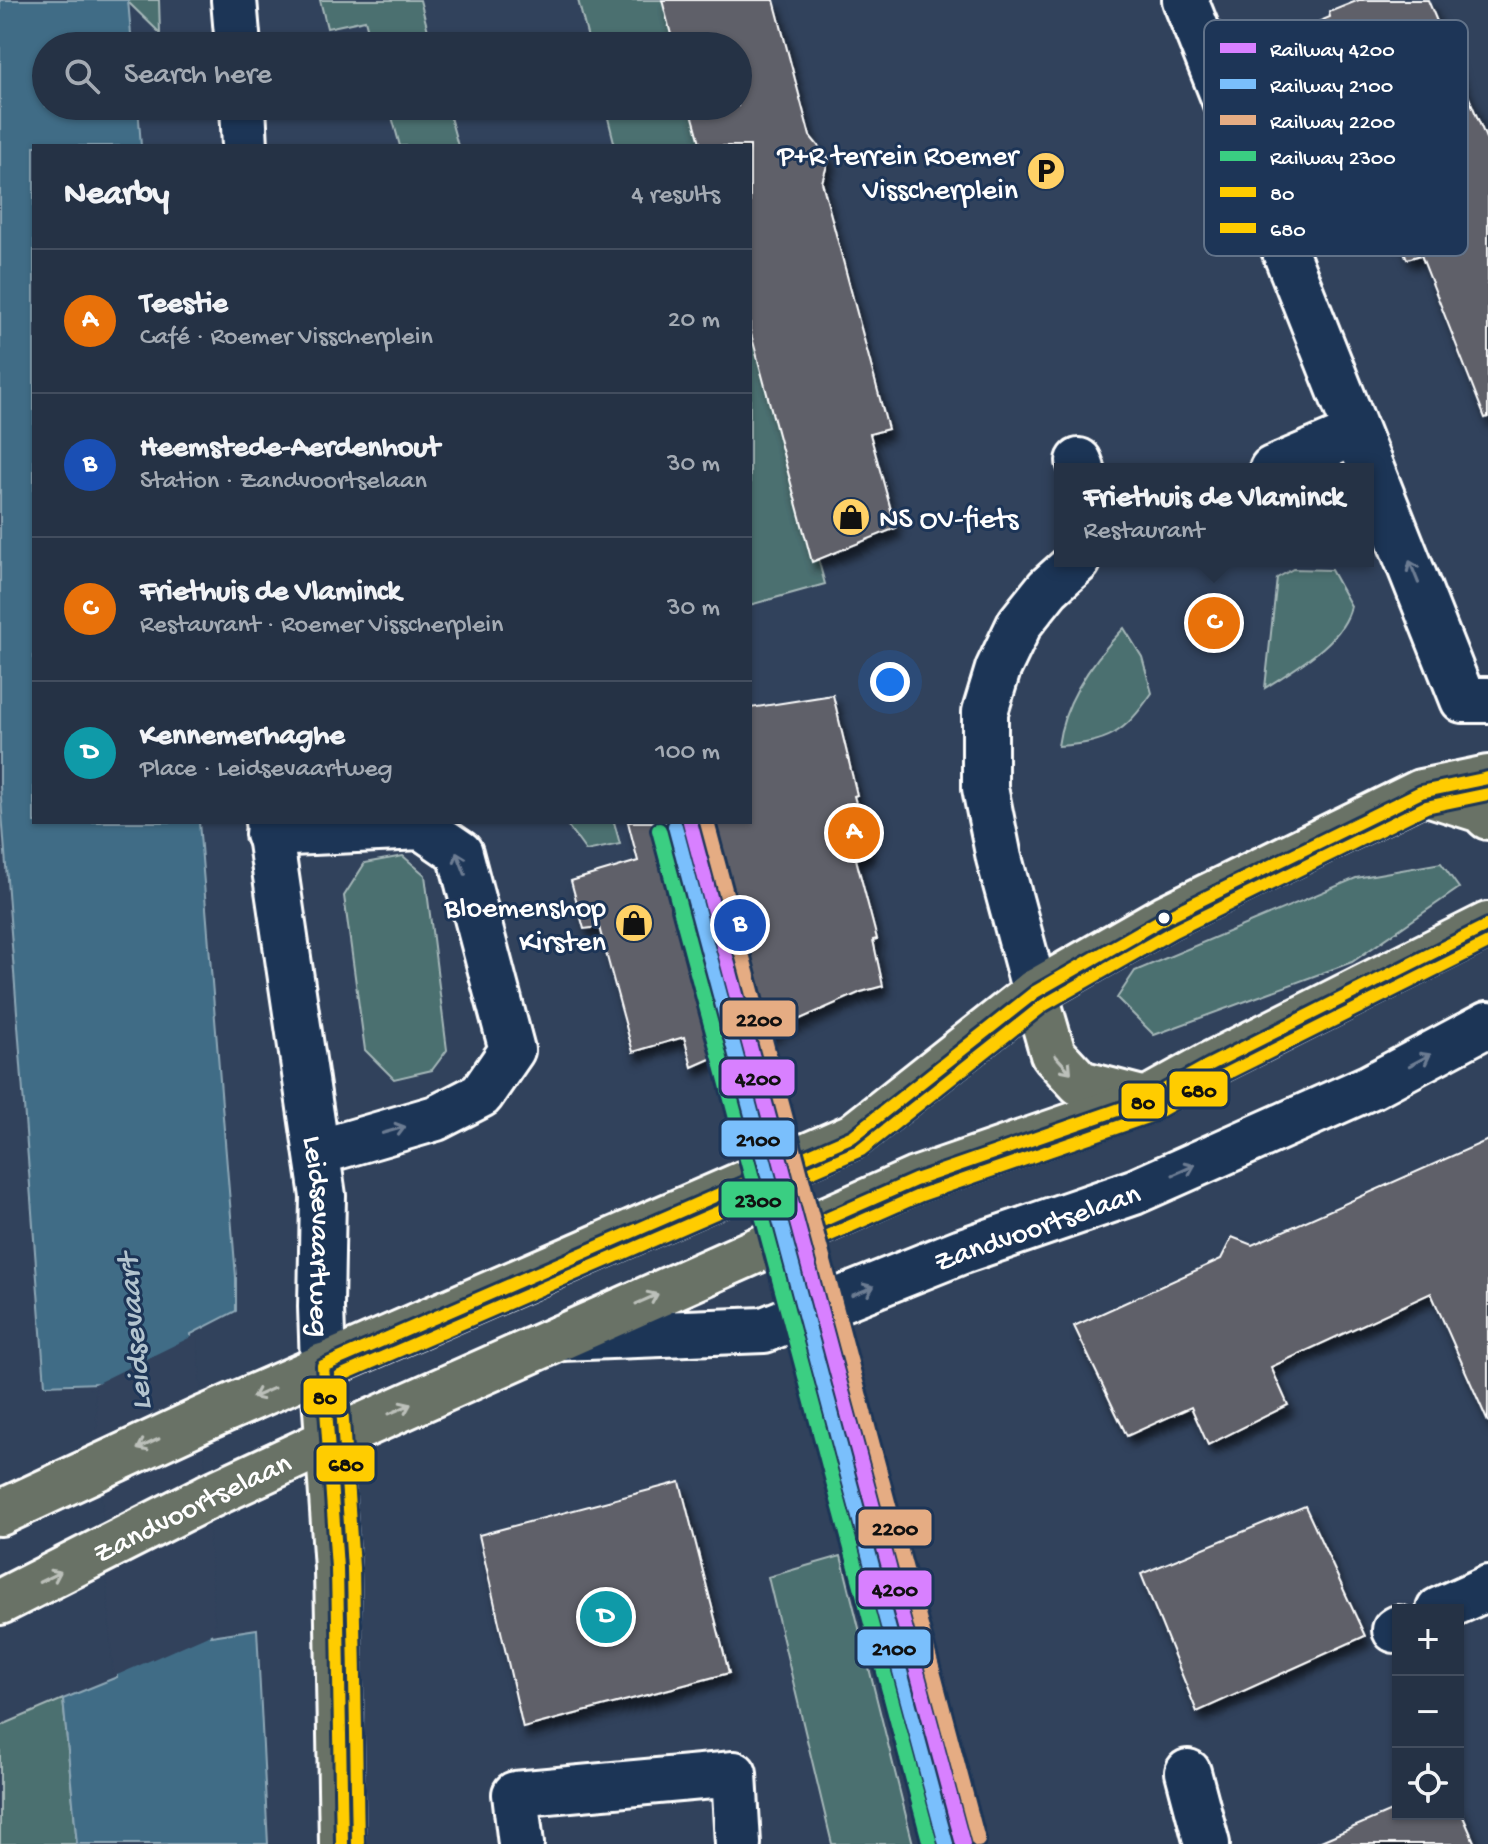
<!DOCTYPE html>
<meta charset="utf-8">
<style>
body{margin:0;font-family:"Gochi Hand",sans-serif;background:#2d3a4c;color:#f1f3f6}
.controls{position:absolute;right:24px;bottom:24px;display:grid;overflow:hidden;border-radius:0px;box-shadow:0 2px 6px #0004}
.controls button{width:72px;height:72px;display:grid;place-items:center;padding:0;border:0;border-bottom:2px solid #424d5e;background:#253245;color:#f1f3f6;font:40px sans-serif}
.you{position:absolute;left:890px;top:682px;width:28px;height:28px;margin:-20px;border:6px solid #fff;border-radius:50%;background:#1a73e8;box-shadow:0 0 0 12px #1a73e833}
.badge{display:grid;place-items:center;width:52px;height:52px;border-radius:50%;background:#e797bd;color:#fff;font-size:26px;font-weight:700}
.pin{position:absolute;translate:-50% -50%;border:4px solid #fff;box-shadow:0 2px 8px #0006}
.popup{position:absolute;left:1054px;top:463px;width:320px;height:104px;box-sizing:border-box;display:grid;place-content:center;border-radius:0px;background:#253245;filter:drop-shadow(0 2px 6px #0005);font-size:26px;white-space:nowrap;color:#a3aab3}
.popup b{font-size:30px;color:#f1f3f6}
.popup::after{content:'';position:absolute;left:50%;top:100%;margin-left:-16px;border:16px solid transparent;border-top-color:#253245}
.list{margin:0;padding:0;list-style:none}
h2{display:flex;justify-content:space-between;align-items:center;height:104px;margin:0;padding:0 32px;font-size:34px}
h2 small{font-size:26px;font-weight:400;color:#a3aab3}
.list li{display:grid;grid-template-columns:52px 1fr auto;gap:24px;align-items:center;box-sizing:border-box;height:144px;padding:0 32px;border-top:2px solid #424d5e}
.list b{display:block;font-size:30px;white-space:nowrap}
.list p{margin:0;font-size:26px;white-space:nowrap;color:#a3aab3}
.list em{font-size:26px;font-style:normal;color:#a3aab3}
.icon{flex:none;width:44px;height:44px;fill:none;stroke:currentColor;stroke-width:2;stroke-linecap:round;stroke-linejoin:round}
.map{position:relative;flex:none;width:1488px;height:1844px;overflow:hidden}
.search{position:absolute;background:#253245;box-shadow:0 2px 6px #0004;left:32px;top:32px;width:720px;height:88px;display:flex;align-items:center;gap:20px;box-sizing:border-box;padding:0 28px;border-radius:44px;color:#a3aab3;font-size:30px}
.panel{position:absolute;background:#253245;box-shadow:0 2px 6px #0004;left:32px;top:144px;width:720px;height:680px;border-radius:0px}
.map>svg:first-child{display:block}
.green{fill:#4b6f70;stroke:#a5b7b8;stroke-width:2}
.water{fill:#416c86;stroke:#8da7b6;stroke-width:2}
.pier{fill:#31425c}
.building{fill:#5f6069;stroke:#fff;stroke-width:2;filter:url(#shadow)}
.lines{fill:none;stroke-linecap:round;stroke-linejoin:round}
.minor-casing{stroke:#fff;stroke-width:50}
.major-casing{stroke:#fff;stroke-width:50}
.minor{stroke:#1d3557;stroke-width:44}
.major{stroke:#697266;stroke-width:44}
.bus-1-casing{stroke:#1d3557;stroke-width:18}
.bus-2-casing{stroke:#1d3557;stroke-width:18}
.bus-1{stroke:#fc0;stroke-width:12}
.bus-2{stroke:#fc0;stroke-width:12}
.rail-1-casing{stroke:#1d3557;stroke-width:20}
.rail-2-casing{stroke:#1d3557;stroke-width:20}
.rail-3-casing{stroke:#1d3557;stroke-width:20}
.rail-4-casing{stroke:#1d3557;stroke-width:20}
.rail-1{stroke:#d880ff;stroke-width:14}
.rail-2{stroke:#7abffc;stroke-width:14}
.rail-3{stroke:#e5ac83;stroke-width:14}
.rail-4{stroke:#3ace82;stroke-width:14}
.oneway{stroke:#6c7c92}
.oneway2{stroke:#bcc0ba}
.bus-dot{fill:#fff;stroke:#1d3557;stroke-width:3}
.labels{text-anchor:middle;stroke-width:6;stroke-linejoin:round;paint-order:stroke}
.poi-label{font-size:30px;fill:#fff;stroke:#1d3557;text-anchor:end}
.street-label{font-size:30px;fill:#fff;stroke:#1d3557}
.water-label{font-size:32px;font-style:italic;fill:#b3c4cf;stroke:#1d3557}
.key{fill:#1d3557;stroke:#617289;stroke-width:2}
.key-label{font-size:22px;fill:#fff}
.line-badge{stroke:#1d3557;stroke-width:3}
.pale-badge-label{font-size:22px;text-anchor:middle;font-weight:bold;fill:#111}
</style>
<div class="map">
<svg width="1488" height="1844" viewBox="0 0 1488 1844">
<defs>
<filter id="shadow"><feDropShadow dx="5" dy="9" stdDeviation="4" flood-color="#0009"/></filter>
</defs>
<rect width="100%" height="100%" fill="#31425c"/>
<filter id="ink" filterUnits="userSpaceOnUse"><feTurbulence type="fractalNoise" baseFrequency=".0125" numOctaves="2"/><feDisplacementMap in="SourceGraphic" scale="16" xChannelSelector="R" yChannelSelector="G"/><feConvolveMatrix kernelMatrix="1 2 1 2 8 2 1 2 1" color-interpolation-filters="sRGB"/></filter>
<g filter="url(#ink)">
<!-- green -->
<path class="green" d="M128 0H159L160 33 128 2Z
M320 0H420L432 46H372L365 20 327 28Z
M578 0H664L677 46H590Z
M389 106H447L458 146H400Z
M605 106H693L704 146H615Z
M750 312 825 584 750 605Z
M1293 569 1331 570 1351 606C1344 642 1294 669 1265 688L1277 578Z
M1124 628 1142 657 1152 693C1123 735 1109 742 1058 746 1064 700 1092 661 1124 628Z
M565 822H614L620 844 586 851Z
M403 856 425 875 447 1050 432 1070 394 1079 365 1050 344 896 365 863Z
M1441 863 1459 888 1352 962 1154 1035 1117 998 1135 971 1356 878Z
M841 1556 913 1844H832L768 1577Z
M63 1699 77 1844H0V1726Z"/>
<!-- water -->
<path class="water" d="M0 0H128L132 46H46V106H138L141 146H34V822H199L236 1277V1311L191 1334 211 1636 257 1629 268 1844H77L63 1699 117 1677 98 1383 45 1385 0 786Z"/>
<!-- pier -->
<path class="pier" d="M197 1334 215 1632 108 1679 113 1674 95 1388 90 1389 89 1387Z"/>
<!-- building -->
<path class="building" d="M662 0H774L810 136 829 159 822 182 888 429 870 434 896 528 812 562 750 330V146H701L690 106H738V46H674Z
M1359 0H1428L1488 143V417L1485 418 1421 255 1407 259 1313 24 1330 17 1329 12Z
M833 695 857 795 854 796 870 853 856 859 877 939 873 940 883 986 861 992 692 1067 684 1037 633 1052 599 927 584 929 571 881 638 861 628 822H750V708Z
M1488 1140V1422L1431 1293 1271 1367 1288 1405 1208 1445 1191 1407 1127 1436 1074 1326 1221 1259 1232 1237 1252 1245Z
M680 1482 729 1673 523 1728 479 1535Z
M1305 1506 1365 1636 1197 1712 1141 1574Z
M1458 1805 1475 1844H1314L1398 1808V1814H1458Z"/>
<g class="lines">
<defs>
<g id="minor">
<path d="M234 0 238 46"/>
<path d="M1185 0 1463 700H1488"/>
<path d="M243 106 245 146"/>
<path d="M1079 461 1082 469"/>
<path d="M1272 469 1356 433"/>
<path id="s1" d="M268 822 323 1196 321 1307 323 1366"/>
<path d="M268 834 422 827 460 853 512 1050 481 1095 436 1118 319 1152"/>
<path d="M1035 992 999 858 985 788V712L998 669 1020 623 1048 588 1078 561"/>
<path id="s2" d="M560 1338 764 1330 962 1251 1134 1192 1370 1087 1488 1024"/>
<path d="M1439 1610 1488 1588"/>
<path d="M1395 1630 1398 1628"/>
<path d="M1188 1772 1207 1844"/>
<path d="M521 1844 515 1794 734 1774 738 1844"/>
</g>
<g id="major">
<path d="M1424 792 1481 810 1488 817"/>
<path d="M1035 992 1053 1054 1080 1083 1146 1100"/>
<path d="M323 1366 337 1568 342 1844"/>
<path d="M0 1513 203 1419 853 1136 1035 992 1166 917 1421 792 1488 778"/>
<path id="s3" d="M0 1602 207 1497 328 1441 915 1180 1146 1100 1209 1065 1488 925"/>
</g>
</defs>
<!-- minor casing -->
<use href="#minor" class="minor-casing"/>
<!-- major casing -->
<use href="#major" class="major-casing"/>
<!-- minor -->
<use href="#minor" class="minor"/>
<!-- major -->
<use href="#major" class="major"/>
<defs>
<path id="bus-1" d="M781 1239 915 1180 1146 1100 1209 1065 1488 925
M342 1844 337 1568 323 1366 853 1136 1035 992 1166 917 1421 792 1488 778"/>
<path id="bus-2" d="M787 1254 921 1195 1153 1115 1216 1079 1488 943
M358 1844 353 1568 340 1376 861 1150 1044 1005 1174 931 1426 807 1488 794"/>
</defs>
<!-- bus-1 casing -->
<use href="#bus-1" class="bus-1-casing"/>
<!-- bus-2 casing -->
<use href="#bus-2" class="bus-2-casing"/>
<!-- bus-1 -->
<use href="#bus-1" class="bus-1"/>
<!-- bus-2 -->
<use href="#bus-2" class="bus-2"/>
<defs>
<path id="rail-1" d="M690 822 963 1844"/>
<path id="rail-2" d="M675 826 946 1844"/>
<path id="rail-3" d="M707 822 978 1840"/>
<path id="rail-4" d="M659 830 930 1844"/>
</defs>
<!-- rail-1 casing -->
<use href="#rail-1" class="rail-1-casing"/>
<!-- rail-2 casing -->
<use href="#rail-2" class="rail-2-casing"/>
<!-- rail-3 casing -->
<use href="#rail-3" class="rail-3-casing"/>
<!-- rail-4 casing -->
<use href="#rail-4" class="rail-4-casing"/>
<!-- rail-1 -->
<use href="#rail-1" class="rail-1"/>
<!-- rail-2 -->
<use href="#rail-2" class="rail-2"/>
<!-- rail-3 -->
<use href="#rail-3" class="rail-3"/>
<!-- rail-4 -->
<use href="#rail-4" class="rail-4"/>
</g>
<!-- one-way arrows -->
<defs><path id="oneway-shaft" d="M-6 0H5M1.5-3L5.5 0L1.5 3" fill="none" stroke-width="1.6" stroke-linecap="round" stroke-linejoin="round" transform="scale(2)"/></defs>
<g class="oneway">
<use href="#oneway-shaft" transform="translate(1414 572) rotate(-112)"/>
<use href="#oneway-shaft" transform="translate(461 863) rotate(-111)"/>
<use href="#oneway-shaft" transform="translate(1420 1060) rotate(-28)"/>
<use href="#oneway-shaft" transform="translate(394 1130) rotate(-16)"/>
<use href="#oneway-shaft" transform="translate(1184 1170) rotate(-24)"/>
<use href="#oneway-shaft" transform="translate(863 1291) rotate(-22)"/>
</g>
<g class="oneway2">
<use href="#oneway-shaft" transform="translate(1063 1064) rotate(48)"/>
<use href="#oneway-shaft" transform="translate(647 1299) rotate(-24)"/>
<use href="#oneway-shaft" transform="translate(263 1393) rotate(156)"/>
<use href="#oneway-shaft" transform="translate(400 1409) rotate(-24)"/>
<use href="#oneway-shaft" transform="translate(148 1444) rotate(155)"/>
<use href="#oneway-shaft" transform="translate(50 1577) rotate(-26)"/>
</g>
</g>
<!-- icons -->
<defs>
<symbol id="parking-disc" viewBox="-11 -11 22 22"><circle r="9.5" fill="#ffd166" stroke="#1d3557"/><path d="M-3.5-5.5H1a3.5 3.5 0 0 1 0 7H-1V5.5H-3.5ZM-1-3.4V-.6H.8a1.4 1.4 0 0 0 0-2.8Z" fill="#111"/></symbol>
<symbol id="shop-disc" viewBox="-11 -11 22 22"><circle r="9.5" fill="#ffd166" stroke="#1d3557"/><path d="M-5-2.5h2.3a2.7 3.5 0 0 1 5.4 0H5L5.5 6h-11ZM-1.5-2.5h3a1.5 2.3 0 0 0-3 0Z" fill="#111"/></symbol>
</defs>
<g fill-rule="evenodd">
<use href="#parking-disc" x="1024" y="149" width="44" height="44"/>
<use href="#shop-disc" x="829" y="495" width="44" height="44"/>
<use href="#shop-disc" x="612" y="901" width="44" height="44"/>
</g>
<!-- markers -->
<circle class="bus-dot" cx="1164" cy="918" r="7"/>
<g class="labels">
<!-- poi labels -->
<g class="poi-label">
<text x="1018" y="164">P+R terrein Roemer<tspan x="1018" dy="34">Visscherplein</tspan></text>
<text x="879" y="527" text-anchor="start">NS OV-fiets</text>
<text x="606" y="916">Bloemenshop<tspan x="606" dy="34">Kirsten</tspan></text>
</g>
<!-- street labels -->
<g class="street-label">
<text dy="10" stroke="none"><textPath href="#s2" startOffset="496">Zandvoortselaan</textPath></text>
<text dy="10" stroke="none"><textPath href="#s1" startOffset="418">Leidsevaartweg</textPath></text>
<text dy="10" stroke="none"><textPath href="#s3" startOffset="214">Zandvoortselaan</textPath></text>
</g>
<!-- water labels -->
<g class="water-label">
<text transform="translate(132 1333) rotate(-95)" y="11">Leidsevaart</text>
</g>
</g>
<!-- legend -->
<rect x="1204" y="20" width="264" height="236" rx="12" class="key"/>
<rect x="1220" y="43" width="36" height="10" fill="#d880ff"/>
<rect x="1220" y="79" width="36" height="10" fill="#7abffc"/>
<rect x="1220" y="115" width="36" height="10" fill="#e5ac83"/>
<rect x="1220" y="151" width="36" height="10" fill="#3ace82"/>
<rect x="1220" y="187" width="36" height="10" fill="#fc0"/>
<rect x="1220" y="223" width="36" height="10" fill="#fc0"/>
<g class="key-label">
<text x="1270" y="56">Railway 4200</text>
<text x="1270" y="92">Railway 2100</text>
<text x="1270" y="128">Railway 2200</text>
<text x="1270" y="164">Railway 2300</text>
<text x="1270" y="200">80</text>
<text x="1270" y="236">680</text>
</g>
<g class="line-badge">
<rect x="721" y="999" width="76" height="39" rx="8" fill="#e5ac83"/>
<rect x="720" y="1058" width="76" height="39" rx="8" fill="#d880ff"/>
<rect x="1168" y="1070" width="61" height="38" rx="8" fill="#fc0"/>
<rect x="1120" y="1082" width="46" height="38" rx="8" fill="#fc0"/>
<rect x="720" y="1119" width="76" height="39" rx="8" fill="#7abffc"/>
<rect x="720" y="1180" width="76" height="39" rx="8" fill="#3ace82"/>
<rect x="302" y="1377" width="46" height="39" rx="8" fill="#fc0"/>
<rect x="315" y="1444" width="61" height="39" rx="8" fill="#fc0"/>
<rect x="857" y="1508" width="76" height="39" rx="8" fill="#e5ac83"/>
<rect x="857" y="1569" width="76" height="39" rx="8" fill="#d880ff"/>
<rect x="856" y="1628" width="76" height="39" rx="8" fill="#7abffc"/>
</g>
<g class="pale-badge-label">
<text x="759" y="1026">2200</text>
<text x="758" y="1085">4200</text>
<text x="1199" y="1097">680</text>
<text x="1143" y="1109">80</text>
<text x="758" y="1146">2100</text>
<text x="758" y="1207">2300</text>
<text x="325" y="1404">80</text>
<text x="346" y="1471">680</text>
<text x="895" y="1535">2200</text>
<text x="895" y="1596">4200</text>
<text x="894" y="1655">2100</text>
</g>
</svg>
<div class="controls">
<button>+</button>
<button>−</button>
<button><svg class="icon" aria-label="locate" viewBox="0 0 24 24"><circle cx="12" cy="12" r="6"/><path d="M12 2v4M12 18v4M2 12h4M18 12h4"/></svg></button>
</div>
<div class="you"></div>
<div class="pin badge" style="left:854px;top:833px;background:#e8710a">A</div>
<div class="pin badge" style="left:740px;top:925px;background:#1a4fb4">B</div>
<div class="pin badge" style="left:1214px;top:623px;background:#e8710a">C</div>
<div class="popup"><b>Friethuis de Vlaminck</b>Restaurant</div>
<div class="pin badge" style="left:606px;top:1617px;background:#0f9aa8">D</div>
<div class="search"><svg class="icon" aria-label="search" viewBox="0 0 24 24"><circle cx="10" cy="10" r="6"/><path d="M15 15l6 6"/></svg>Search here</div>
<section class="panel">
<h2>Nearby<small>4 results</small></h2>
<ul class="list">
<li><span class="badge" style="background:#e8710a">A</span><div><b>Teestie</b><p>Café · Roemer Visscherplein</p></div><em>20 m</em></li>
<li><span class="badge" style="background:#1a4fb4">B</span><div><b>Heemstede-Aerdenhout</b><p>Station · Zandvoortselaan</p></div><em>30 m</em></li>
<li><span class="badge" style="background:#e8710a">C</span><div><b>Friethuis de Vlaminck</b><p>Restaurant · Roemer Visscherplein</p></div><em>30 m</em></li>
<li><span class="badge" style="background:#0f9aa8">D</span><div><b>Kennemerhaghe</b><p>Place · Leidsevaartweg</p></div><em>100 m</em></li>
</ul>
</section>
</div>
